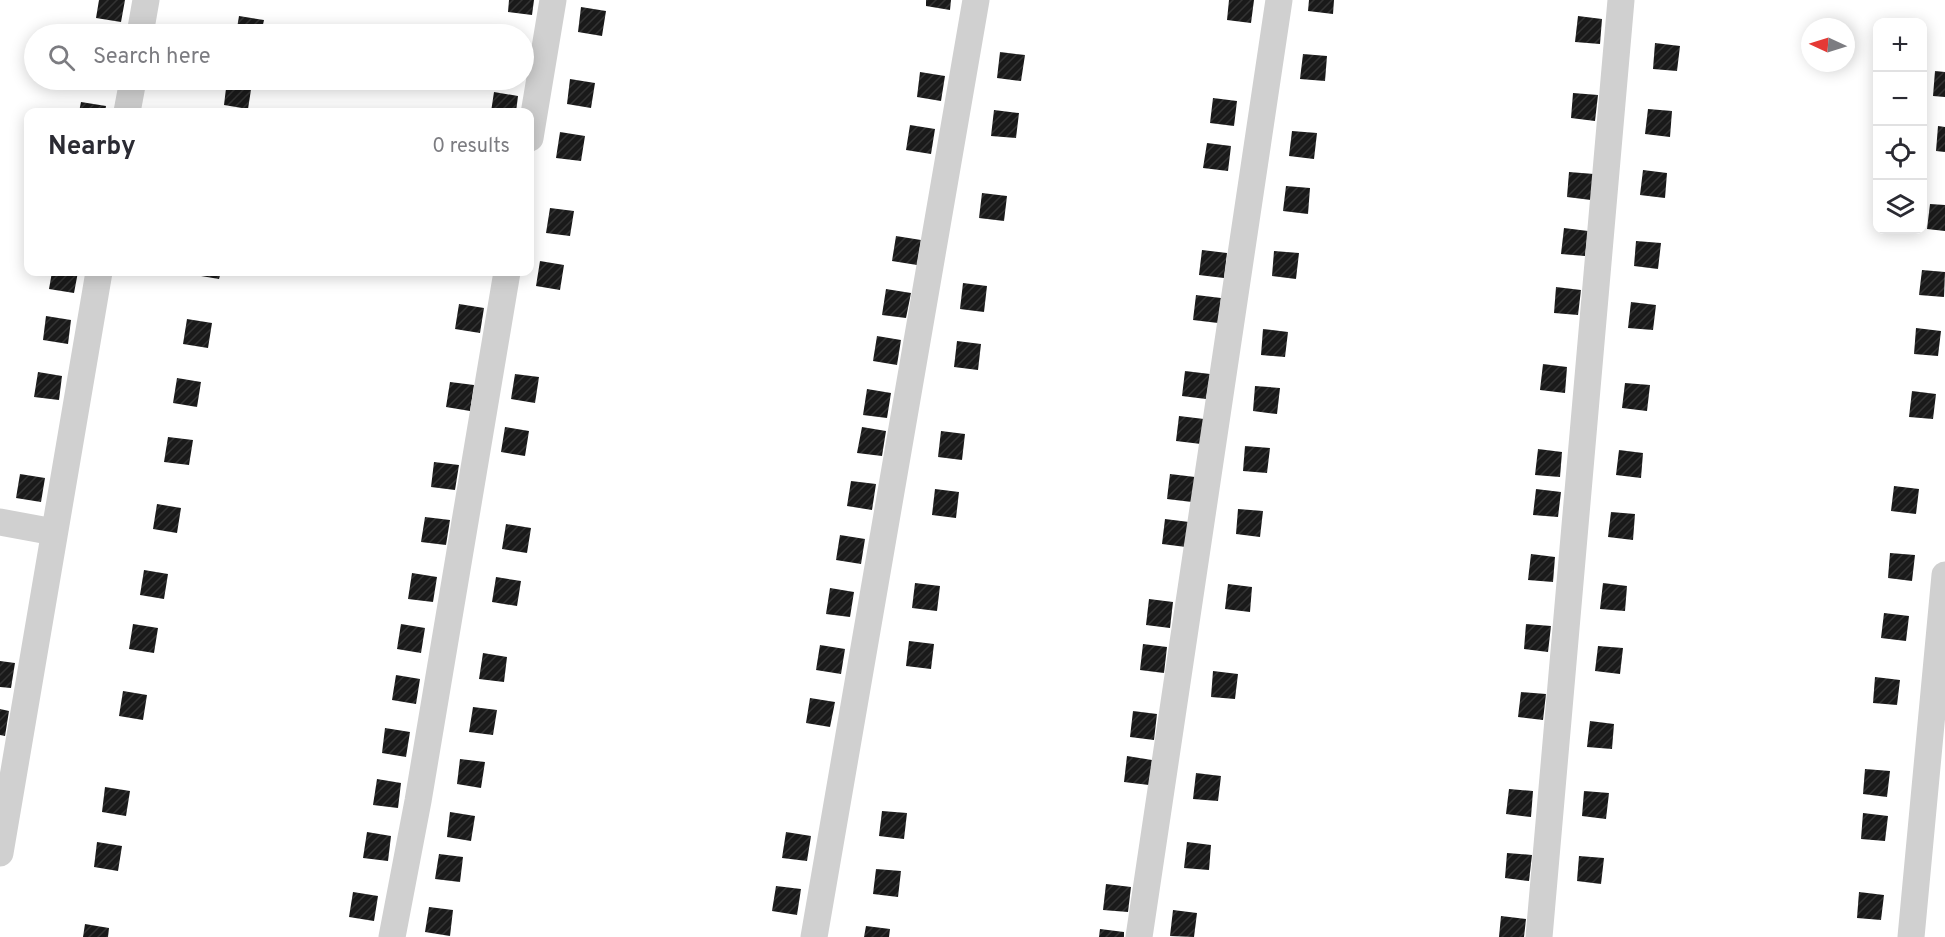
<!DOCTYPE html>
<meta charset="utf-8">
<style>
body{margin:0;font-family:Overpass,sans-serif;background:#f2f2f3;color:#2b2b33}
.controls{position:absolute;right:18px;top:18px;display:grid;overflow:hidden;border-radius:12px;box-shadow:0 3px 15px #0003}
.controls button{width:54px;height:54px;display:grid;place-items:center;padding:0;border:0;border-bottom:2px solid #e1e1e2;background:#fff;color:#2b2b33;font:30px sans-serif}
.compass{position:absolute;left:1801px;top:18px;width:54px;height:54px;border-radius:50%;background:#fff;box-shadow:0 3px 15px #0003;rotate:274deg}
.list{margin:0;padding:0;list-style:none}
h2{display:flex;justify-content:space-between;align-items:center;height:78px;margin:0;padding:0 24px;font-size:26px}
h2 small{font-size:20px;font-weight:400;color:#7c7c81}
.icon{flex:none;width:33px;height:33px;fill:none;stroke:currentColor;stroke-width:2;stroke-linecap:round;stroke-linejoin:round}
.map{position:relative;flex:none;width:1945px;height:937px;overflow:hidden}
.search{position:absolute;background:#fff;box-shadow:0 3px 15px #0003;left:24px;top:24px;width:510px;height:66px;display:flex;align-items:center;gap:15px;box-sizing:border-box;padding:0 21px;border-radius:33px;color:#7c7c81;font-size:22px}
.panel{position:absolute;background:#fff;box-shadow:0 3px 15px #0003;left:24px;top:108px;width:510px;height:168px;border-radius:12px}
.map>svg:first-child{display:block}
.building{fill:url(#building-hatch)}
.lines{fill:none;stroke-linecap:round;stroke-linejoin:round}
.minor{stroke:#d0d0d0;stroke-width:27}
</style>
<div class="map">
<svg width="1945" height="937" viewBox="0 0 1945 937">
<defs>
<pattern id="building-hatch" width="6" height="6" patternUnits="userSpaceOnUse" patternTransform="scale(1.5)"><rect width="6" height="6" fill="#1a1a1a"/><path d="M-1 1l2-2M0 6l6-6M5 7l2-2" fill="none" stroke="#333"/></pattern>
</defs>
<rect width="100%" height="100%" fill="#fff"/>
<!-- building -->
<path class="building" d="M99 0H125L121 22 96 18Z
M509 0H534L532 15 508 12Z
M926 0H951L950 10 926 6Z
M1229 0H1254L1251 23 1227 20Z
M1309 0H1334L1333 14 1308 11Z
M581 7 606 11 602 36 578 32Z
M239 16 264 20 261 34H236Z
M1578 16 1602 19 1600 44 1575 42Z
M1655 43 1680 46 1677 71 1653 69Z
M1000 52 1025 55 1021 81 997 78Z
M1303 54 1327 56 1325 81 1300 79Z
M1935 71 1945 72V97L1933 96Z
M920 72 945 76 941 101 917 97Z
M570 79 595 83 591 108 567 104Z
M227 80 252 83 248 109 224 105Z
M494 92 518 96 516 112H491Z
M1573 93 1598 95 1595 121 1571 118Z
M1213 98 1237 101 1234 126 1210 123Z
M81 102 106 106 105 112H79Z
M1648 109 1672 111 1670 137 1645 134Z
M994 110 1019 113 1016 138 991 136Z
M910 125 935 129 931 154 906 150Z
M1938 126 1945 127V152L1936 151Z
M1292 131 1317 133 1314 159 1289 156Z
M560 132 585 136 581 161 556 158Z
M1207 143 1231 146 1228 171 1203 168Z
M1643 170 1667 173 1665 198 1640 195Z
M1569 172 1594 174 1591 200 1567 197Z
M1286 186 1310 188 1308 214 1283 211Z
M982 193 1007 196 1004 221 979 218Z
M1930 204 1945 205V231L1927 229Z
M550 208 574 211 570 236 546 233Z
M1564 228 1588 231 1585 256 1561 254Z
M896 236 921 240 917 265 892 261Z
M1636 241 1661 243 1658 269 1634 266Z
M1202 250 1227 253 1224 278 1199 275Z
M1274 251 1299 253 1296 279 1272 276Z
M540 261 564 265 560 290 536 286Z
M1922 270 1945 272 1944 297 1919 295Z
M52 272H78L74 293 49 289Z
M196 272H221L219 279 195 275Z
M963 283 987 286 984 312 960 309Z
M1556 287 1581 290 1578 315 1554 313Z
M886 289 911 293 906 318 882 315Z
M1196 295 1221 298 1218 323 1193 320Z
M1631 302 1656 305 1653 330 1628 328Z
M459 304 484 308 480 333 455 329Z
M46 316 71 320 68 344 43 340Z
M187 319 212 323 208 348 183 344Z
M1916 328 1941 331 1938 356 1914 354Z
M1263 329 1288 332 1285 357 1261 355Z
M877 336 901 340 897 365 873 361Z
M957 341 981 344 978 370 954 367Z
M1543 364 1567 367 1565 393 1540 390Z
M1185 371 1210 374 1206 399 1182 396Z
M38 372 62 376 59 400 34 397Z
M515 374 539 377 535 403 511 399Z
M177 378 201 382 197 407 173 403Z
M450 382 474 385 470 411 446 407Z
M1625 383 1650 385 1647 411 1622 408Z
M1255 386 1280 388 1277 414 1253 411Z
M867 389 891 393 887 418 863 415Z
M1912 391 1936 394 1933 419 1909 417Z
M1179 416 1204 419 1201 444 1176 441Z
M505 427 529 431 525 456 501 452Z
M862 427 886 431 882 456 857 453Z
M941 431 965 434 962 460 938 457Z
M168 437 193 440 189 465 164 462Z
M1245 446 1270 448 1267 473 1243 471Z
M1538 449 1562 452 1560 477 1535 475Z
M1619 450 1643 453 1641 478 1616 475Z
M434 462 459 465 455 490 431 487Z
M20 474 45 478 41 502 16 498Z
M1170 474 1195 477 1192 502 1167 499Z
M851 481 876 484 872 510 847 506Z
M1894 486 1919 489 1916 514 1891 511Z
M935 489 959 492 956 518 932 515Z
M1536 489 1561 492 1558 517 1533 515Z
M157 504 181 508 177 533 153 529Z
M1238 509 1263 511 1260 537 1236 534Z
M1611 512 1635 514 1633 540 1608 537Z
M425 517 450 520 446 545 421 542Z
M1165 519 1189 522 1186 547 1162 544Z
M506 524 531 528 527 553 502 549Z
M840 535 865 539 861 564 836 560Z
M1890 553 1915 555 1912 581 1888 578Z
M1531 554 1555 557 1553 582 1528 580Z
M144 570 168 574 164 599 140 595Z
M412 573 437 577 433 602 408 599Z
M496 577 521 581 517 606 492 602Z
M915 583 940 586 937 611 912 608Z
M1603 583 1627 586 1625 611 1600 609Z
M1228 584 1252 587 1250 612 1225 609Z
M830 588 854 592 850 617 826 614Z
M1149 599 1173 602 1170 628 1146 625Z
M1884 613 1909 616 1906 641 1881 638Z
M133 624 158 628 154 653 129 649Z
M401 624 425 628 421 653 397 649Z
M1526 624 1551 626 1548 652 1524 649Z
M909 641 934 644 931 669 906 666Z
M1143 644 1167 647 1164 673 1140 670Z
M820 645 845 649 841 674 816 670Z
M1598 646 1623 648 1620 674 1595 671Z
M483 653 507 657 504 682 479 679Z
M0 661 15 663 11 688 0 687Z
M1213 671 1238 674 1235 699 1211 697Z
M396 675 420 679 416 704 392 700Z
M1875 677 1900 680 1897 705 1873 703Z
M123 691 147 695 143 720 119 716Z
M1521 692 1546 694 1543 720 1518 717Z
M810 698 835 702 830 727 806 723Z
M473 707 497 710 493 735 469 732Z
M0 709 9 711 5 736 0 735Z
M1133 711 1157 714 1154 740 1130 737Z
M1590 721 1614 724 1612 749 1587 747Z
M385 728 410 732 406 757 382 753Z
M1127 756 1152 760 1149 785 1124 782Z
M460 759 485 762 481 788 457 784Z
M1865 769 1890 771 1887 797 1863 794Z
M1196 773 1221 776 1218 801 1193 799Z
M377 779 401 783 398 808 373 805Z
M105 787 130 791 126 816 102 812Z
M1509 789 1533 791 1531 817 1506 814Z
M1584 791 1609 793 1606 819 1582 816Z
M882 811 907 813 904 839 879 836Z
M450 812 475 816 471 841 447 837Z
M1863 813 1888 816 1885 841 1861 839Z
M367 832 391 836 388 861 363 858Z
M786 832 811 836 807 861 782 858Z
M97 842 122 846 118 871 94 867Z
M1187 842 1211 845 1209 870 1184 868Z
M1507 853 1532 855 1529 881 1505 878Z
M439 854 463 857 460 882 435 879Z
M1579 856 1604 858 1601 884 1577 881Z
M876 869 901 871 898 897 873 894Z
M1106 884 1131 887 1128 912 1103 910Z
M776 886 801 889 797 915 772 911Z
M353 892 378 896 374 921 349 917Z
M1859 892 1884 895 1881 920 1857 918Z
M429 907 453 910 450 936 425 932Z
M1173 910 1197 913 1194 937 1170 936Z
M1501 916 1526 919 1524 937H1499Z
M85 924 109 928 108 937H83Z
M866 926 890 929 889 937H864Z
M1100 929 1124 932V937H1099Z"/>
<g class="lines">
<!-- minor -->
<path class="minor" d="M140 34 146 0
M127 112 133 80
M530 138 553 0
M0 522 54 532
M0 853 99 272
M392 937 418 801 507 272
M814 937 976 0
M1139 937 1279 0
M1539 937 1621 0
M1911 937 1945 575"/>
</g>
</svg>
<div class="controls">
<button>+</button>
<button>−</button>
<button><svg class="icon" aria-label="locate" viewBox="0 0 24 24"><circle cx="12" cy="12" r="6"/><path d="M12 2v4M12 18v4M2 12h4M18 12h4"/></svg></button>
<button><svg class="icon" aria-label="layers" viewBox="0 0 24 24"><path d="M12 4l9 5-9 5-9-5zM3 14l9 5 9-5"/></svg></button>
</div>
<svg class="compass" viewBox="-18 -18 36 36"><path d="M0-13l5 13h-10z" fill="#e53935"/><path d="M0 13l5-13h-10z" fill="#7c7c81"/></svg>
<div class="search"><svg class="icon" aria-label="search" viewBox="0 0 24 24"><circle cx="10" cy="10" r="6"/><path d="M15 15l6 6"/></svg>Search here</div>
<section class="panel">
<h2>Nearby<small>0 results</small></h2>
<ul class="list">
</ul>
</section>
</div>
